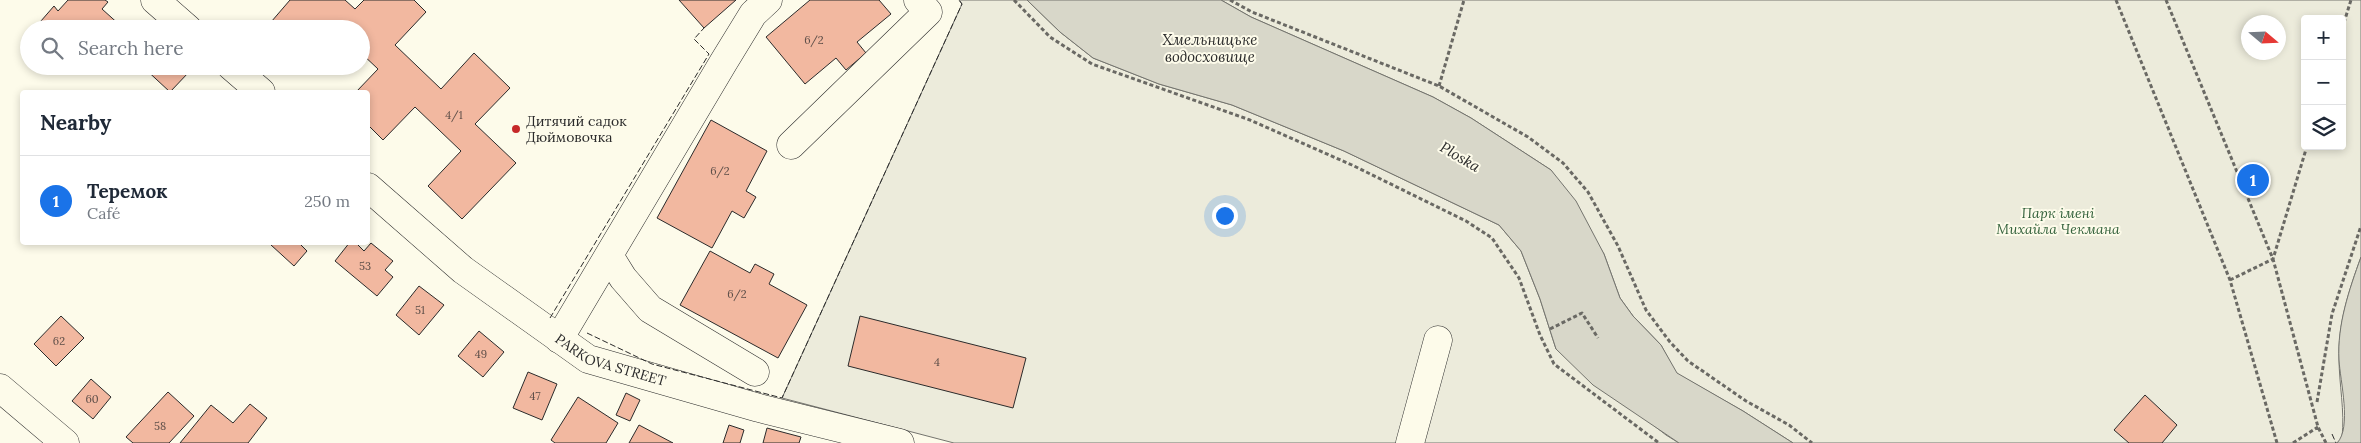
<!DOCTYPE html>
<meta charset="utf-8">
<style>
body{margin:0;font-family:Lora,serif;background:#f6f6f7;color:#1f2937}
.controls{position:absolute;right:15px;top:15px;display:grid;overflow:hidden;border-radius:5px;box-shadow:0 2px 8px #0003}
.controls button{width:45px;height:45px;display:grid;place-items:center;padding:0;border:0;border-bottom:1px solid #e0e1e3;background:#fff;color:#1f2937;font:25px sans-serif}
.compass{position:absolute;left:2241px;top:15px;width:45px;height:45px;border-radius:50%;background:#fff;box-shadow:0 2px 8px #0003;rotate:109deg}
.you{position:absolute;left:1224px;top:215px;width:18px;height:18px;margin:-12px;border:4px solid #fff;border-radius:50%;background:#1a73e8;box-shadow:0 0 0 8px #1a73e833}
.badge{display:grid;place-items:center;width:32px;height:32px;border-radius:50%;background:#1a73e8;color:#fff;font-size:16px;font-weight:700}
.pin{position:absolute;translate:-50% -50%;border:2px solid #fff;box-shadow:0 1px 5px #0006}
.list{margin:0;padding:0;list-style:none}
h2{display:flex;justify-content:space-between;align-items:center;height:65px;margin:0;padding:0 20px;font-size:21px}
h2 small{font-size:16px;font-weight:400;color:#747a83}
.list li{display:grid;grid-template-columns:32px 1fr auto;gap:15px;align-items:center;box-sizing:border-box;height:90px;padding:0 20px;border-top:1px solid #e0e1e3}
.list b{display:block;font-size:19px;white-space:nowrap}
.list p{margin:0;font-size:16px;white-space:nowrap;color:#747a83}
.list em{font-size:16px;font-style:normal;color:#747a83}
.icon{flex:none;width:28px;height:28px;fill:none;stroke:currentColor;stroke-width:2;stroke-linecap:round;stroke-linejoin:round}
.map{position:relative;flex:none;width:2361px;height:443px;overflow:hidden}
.search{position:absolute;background:#fff;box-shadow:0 2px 8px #0003;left:20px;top:20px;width:350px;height:55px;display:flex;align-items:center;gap:12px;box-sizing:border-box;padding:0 18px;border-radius:28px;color:#747a83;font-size:19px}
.panel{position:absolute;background:#fff;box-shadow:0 2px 8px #0003;left:20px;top:90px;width:350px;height:155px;border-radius:5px}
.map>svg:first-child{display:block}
.green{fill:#ecebdb;stroke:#74746e;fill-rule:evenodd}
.water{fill:#d8d7c9;stroke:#74746e}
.building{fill:#f2b8a0;stroke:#2b2b2b}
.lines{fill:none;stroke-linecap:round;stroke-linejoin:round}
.minor-casing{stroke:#2b2b2b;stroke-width:29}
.path{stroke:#6a6964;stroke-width:3;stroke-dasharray:4 2.5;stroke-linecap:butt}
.minor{stroke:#fdfbea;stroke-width:28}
.fence{stroke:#2b2b2b;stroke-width:1;stroke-dasharray:6 2.5;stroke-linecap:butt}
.poi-dot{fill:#c62828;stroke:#fdfbea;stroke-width:2}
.labels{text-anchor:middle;stroke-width:4;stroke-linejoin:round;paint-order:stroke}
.number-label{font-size:11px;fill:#5d4e48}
.poi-label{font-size:14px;fill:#2b2b2b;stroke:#fdfbea;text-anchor:start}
.park-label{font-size:14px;font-style:italic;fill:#34623c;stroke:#fdfbea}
.street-label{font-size:14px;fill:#2b2b2b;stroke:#fdfbea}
.water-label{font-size:15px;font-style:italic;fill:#2b2b2b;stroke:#fdfbea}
</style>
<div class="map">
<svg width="2361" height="443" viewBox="0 0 2361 443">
<rect width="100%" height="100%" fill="#fdfbea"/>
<!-- green -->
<path class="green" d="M959 0H1027L1060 32 1093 58 1159 84 1232 105 1344 151 1499 225 1521 251 1540 299 1556 349 1666 435 1679 443H954L782 398 962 4Z
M1221 0H2361V257C2349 290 2338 323 2339 358 2339 385 2345 410 2342 438L2337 443H1793L1743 411 1676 373 1661 345 1633 316 1620 298 1604 254 1551 170 1471 118 1433 97 1251 17ZM2305 19H2342V146H2305ZM2248 22H2278V52H2248Z"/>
<!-- water -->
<path class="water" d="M1027 0H1221L1251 17 1433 97 1471 118 1551 170 1576 201 1604 254 1620 298 1633 316 1661 345 1677 373 1743 411 1793 443H1679L1593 385 1556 349 1540 299 1521 251 1499 225 1344 151 1232 105 1159 84 1093 58 1060 32Z
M2361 257V443H2337C2352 428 2340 380 2339 360 2337 325 2349 290 2361 257Z"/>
<!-- building -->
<path class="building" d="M68 0H105L108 2 102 9 122 27 34 29 54 6 58 11Z
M290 0H345L355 9 364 0H414L426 12 395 45 441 89 474 53 510 88 475 124 516 163 462 219 428 186 461 151 415 107 383 140 368 125V92H356L378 69 361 53V29H336L332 25 329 29H265Z
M679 0H736L704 28Z
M810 0H879L891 14 857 42 866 53 846 70 836 58 805 84 766 37Z
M142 66H183L189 72 170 92Z
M711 120 767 151 746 191 756 197 744 218 732 211 712 248 657 218Z
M274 242H298L307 251 294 266 271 245Z
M350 242H355L364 251 371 243 393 261 385 270 393 277 377 296 335 261Z
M710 251 750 273 755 264 774 274 769 284 807 305 778 358 680 305Z
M419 286 444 305 419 335 396 315Z
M61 316 84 338 56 366 34 344Z
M860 316 1026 358 1013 408 848 366Z
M479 331 504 352 483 377 458 356Z
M528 372 557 384 542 420 513 408Z
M91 379 111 397 93 419 72 401Z
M168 392 194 416 169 443H133L126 437Z
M626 393 640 400 630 421 616 415Z
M2145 395 2177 425 2162 443H2129L2114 430Z
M578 397 618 423 606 443H555L551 440Z
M250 404 267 418 248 443H180L211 405 233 423Z
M639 425 673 443H629Z
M729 425 744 430 740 443H723Z
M767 428 801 437 799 443H763Z"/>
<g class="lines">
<defs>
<g id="minor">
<path d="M155 0 188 29"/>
<path d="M231 66 261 92"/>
<path d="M791 145 928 12 918 0"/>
<path id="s1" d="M368 187 463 270 588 359 759 408 900 443"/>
<path d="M610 257 623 278 650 309 755 372"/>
<path d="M559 339 723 63 753 14 768 0"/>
<path d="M0 388 65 443"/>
<path d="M1410 443 1438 340"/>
</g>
</defs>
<!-- minor casing -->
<use href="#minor" class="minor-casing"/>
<!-- path -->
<path class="path" d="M1014 0 1050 37 1092 64 1250 120 1352 165 1466 221 1492 238 1519 278 1540 335 1554 364 1659 443
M1230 0 1252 12 1439 86 1528 137 1563 163 1588 192 1618 246 1646 310 1670 342 1688 361 1746 401 1789 425 1812 443
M2116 0 2230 280 2277 443
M2166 0 2273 259 2318 427 2326 443
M2342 29 2351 0
M1439 86 1464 0
M2230 280 2273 259 2307 146
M1550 329 1582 313 1598 338
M2317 402 2332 314 2361 226
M2293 443 2318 427"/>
<!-- minor -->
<use href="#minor" class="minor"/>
<!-- fence -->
<path class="fence" d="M550 318 709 54 694 39 704 28
M587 333 652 364 782 398 962 4 959 0
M2332 434 2336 443"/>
</g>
<!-- markers -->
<circle class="poi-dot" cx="516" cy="129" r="5"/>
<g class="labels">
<!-- number labels -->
<g class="number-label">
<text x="814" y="44">6/2</text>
<text x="454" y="119">4/1</text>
<text x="720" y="175">6/2</text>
<text x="365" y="270">53</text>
<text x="737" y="298">6/2</text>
<text x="420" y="314">51</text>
<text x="59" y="345">62</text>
<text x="481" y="358">49</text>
<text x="937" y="366">4</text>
<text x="535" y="400">47</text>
<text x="92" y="403">60</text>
<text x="160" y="430">58</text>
</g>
<!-- poi labels -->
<g class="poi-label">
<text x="526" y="126">Дитячий садок<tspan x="526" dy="16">Дюймовочка</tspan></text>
</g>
<!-- park labels -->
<g class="park-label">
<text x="2058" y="218">Парк імені<tspan x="2058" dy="16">Михайла Чекмана</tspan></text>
</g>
<!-- street labels -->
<g class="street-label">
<text dy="5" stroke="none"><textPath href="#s1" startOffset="301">PARKOVA STREET</textPath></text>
</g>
<!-- water labels -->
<g class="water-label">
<text x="1210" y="45">Хмельницьке<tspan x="1210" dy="17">водосховище</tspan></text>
<text transform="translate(1460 157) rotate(31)" y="5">Ploska</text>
</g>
</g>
</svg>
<div class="controls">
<button>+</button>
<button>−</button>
<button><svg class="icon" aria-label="layers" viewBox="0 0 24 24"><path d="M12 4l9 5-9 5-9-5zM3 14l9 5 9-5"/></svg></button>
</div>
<svg class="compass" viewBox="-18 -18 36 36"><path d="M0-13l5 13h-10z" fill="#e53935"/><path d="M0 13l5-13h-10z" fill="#747a83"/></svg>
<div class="you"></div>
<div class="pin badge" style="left:2253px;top:180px">1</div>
<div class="search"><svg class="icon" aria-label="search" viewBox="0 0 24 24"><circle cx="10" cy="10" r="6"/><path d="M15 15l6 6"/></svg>Search here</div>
<section class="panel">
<h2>Nearby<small></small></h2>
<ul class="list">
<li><span class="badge">1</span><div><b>Теремок</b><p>Café</p></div><em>250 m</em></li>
</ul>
</section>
</div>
